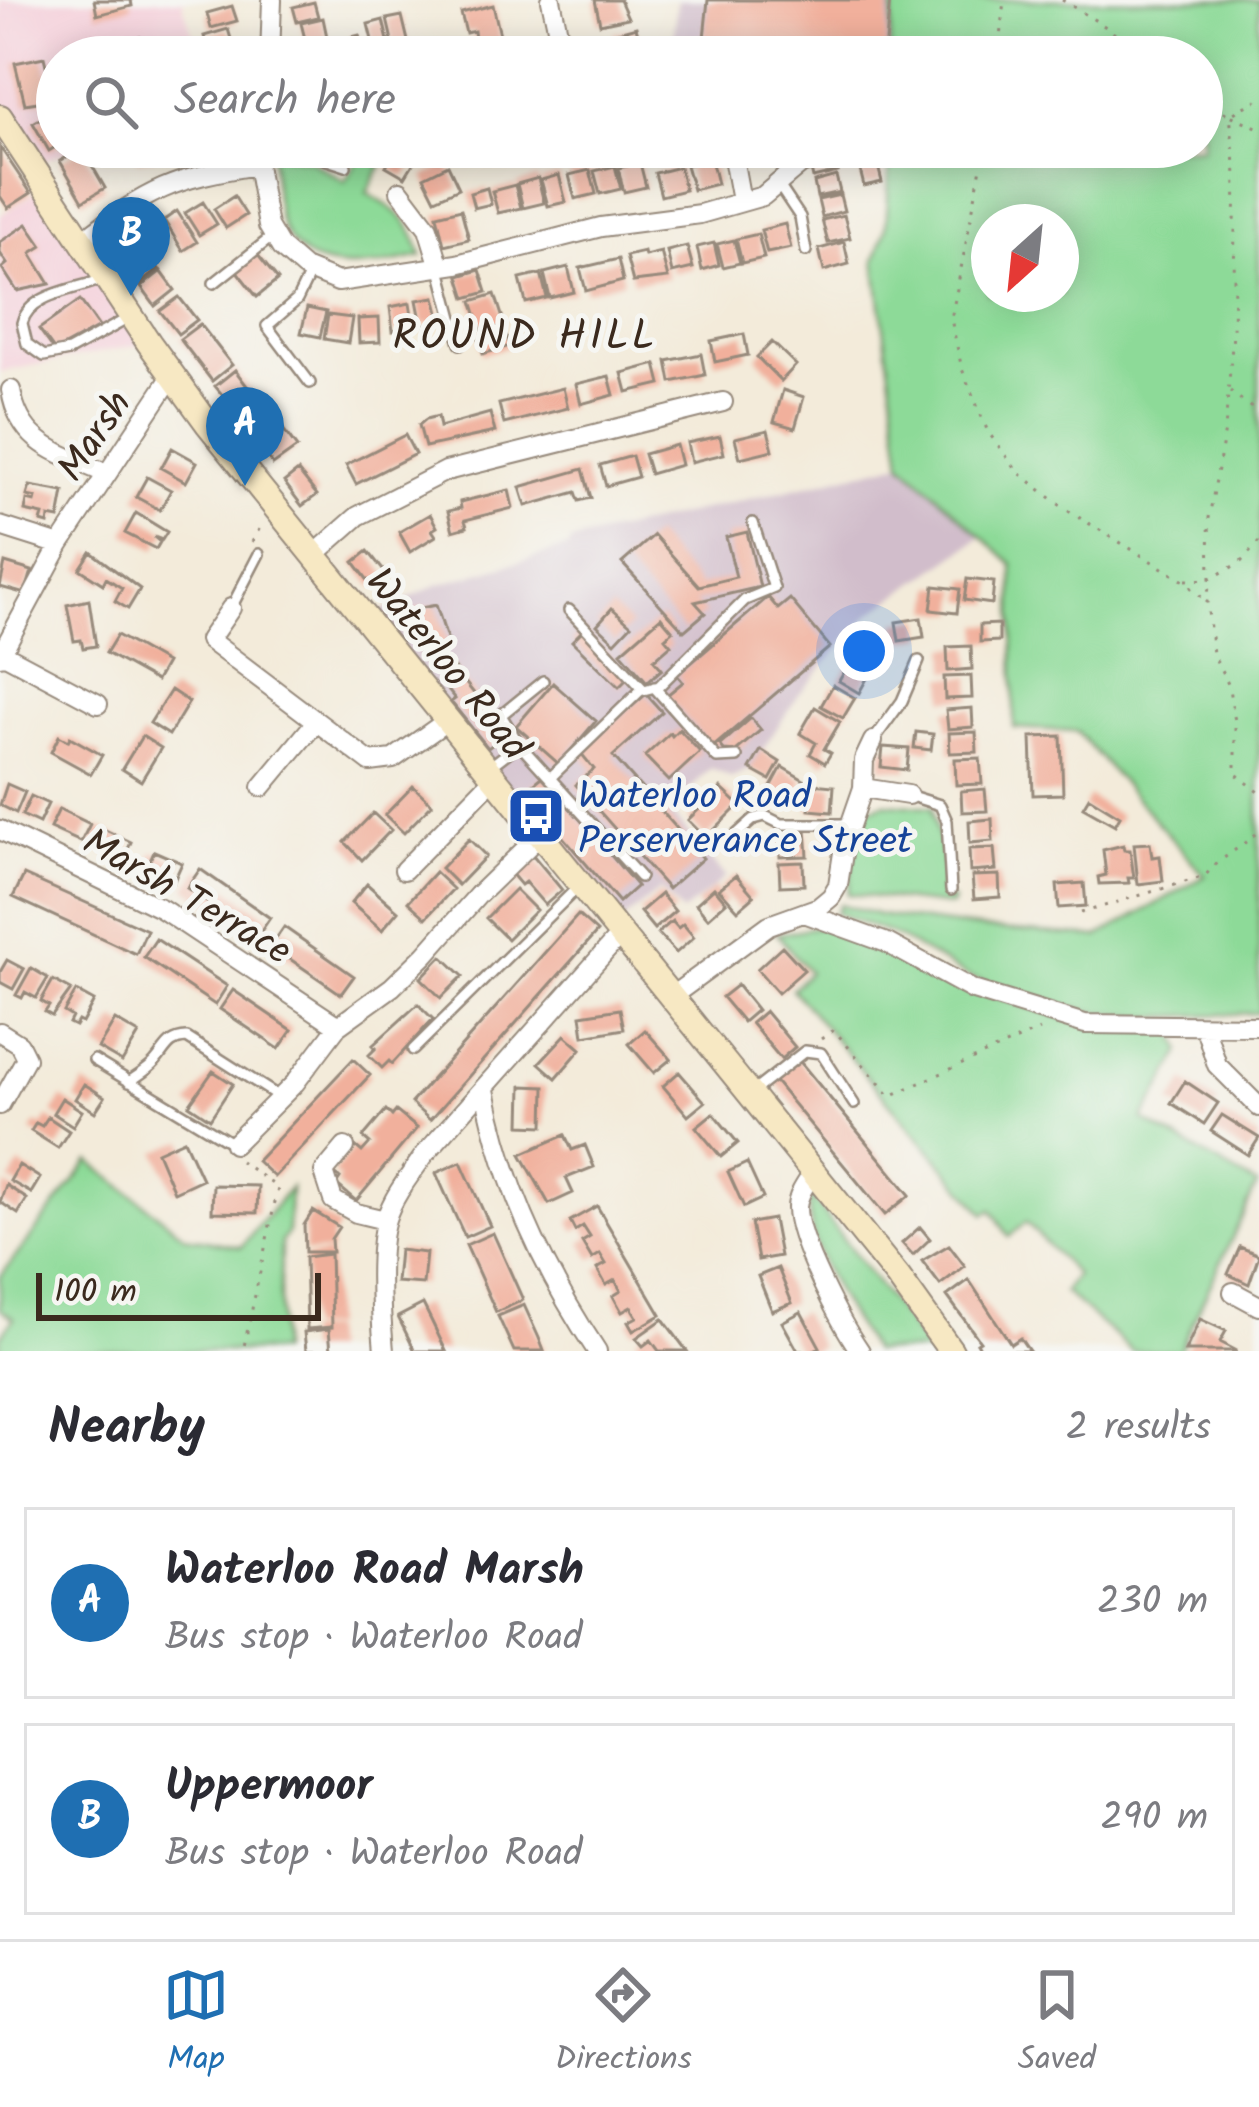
<!DOCTYPE html>
<meta charset="utf-8">
<style>
body{margin:0;font-family:Kalam,sans-serif;background:#f7f7f7;color:#2b2b33}
.compass{position:absolute;left:971px;top:204px;width:108px;height:108px;border-radius:50%;background:#fff;box-shadow:0 6px 30px #0003;rotate:207deg}
.scale{position:absolute;left:36px;bottom:30px;width:285px;box-sizing:border-box;padding-left:12px;border:6px solid #3b2a1e;border-top:0;font-size:33px;line-height:42px;white-space:nowrap;color:#3b2a1e;-webkit-text-stroke:9px #f6f6f2;paint-order:stroke}
.you{position:absolute;left:864px;top:651px;width:42px;height:42px;margin:-30px;border:9px solid #fff;border-radius:50%;background:#1a73e8;box-shadow:0 0 0 18px #1a73e833}
.badge{display:grid;place-items:center;width:78px;height:78px;border-radius:50%;background:#1f6fb2;color:#fff;font-size:39px;font-weight:700}
.pin{position:absolute;translate:-50% -99px;filter:drop-shadow(0 3px 6px #0008)}
.pin::after{content:'';position:absolute;top:63px;width:42px;height:36px;background:inherit;clip-path:polygon(0 0,100% 0,50% 100%)}
.list{margin:0;padding:0;list-style:none}
h2{display:flex;justify-content:space-between;align-items:center;height:156px;margin:0;padding:0 48px;font-size:51px}
h2 small{font-size:39px;font-weight:400;color:#7c7c81}
.list li{display:grid;grid-template-columns:78px 1fr auto;gap:36px;align-items:center;box-sizing:border-box;height:192px;margin:0 24px 24px;padding:0 24px;border:3px solid #e1e1e2;border-radius:0px}
.list b{display:block;font-size:45px;white-space:nowrap}
.list p{margin:0;font-size:39px;white-space:nowrap;color:#7c7c81}
.list em{font-size:39px;font-style:normal;color:#7c7c81}
.icon{flex:none;width:66px;height:66px;fill:none;stroke:currentColor;stroke-width:2;stroke-linecap:round;stroke-linejoin:round}
.map{position:relative;flex:none;width:1259px;height:1351px;overflow:hidden}
.search{position:absolute;background:#fff;box-shadow:0 6px 30px #0003;left:36px;right:36px;top:36px;height:132px;display:flex;align-items:center;gap:30px;box-sizing:border-box;padding:0 42px;border-radius:66px;color:#7c7c81;font-size:45px}
.sheet{height:588px;background:#fff}
nav{display:flex;justify-content:space-around;align-items:center;box-sizing:border-box;height:168px;border-top:3px solid #e1e1e2;background:#fff;font-size:33px;color:#7c7c81}
nav a{display:grid;justify-items:center;gap:6px}
nav .on{color:#1f6fb2}
.map>svg:first-child{display:block}
.built{fill:#f5cfda}
.industrial{fill:#d1bdcb}
.green{fill:#8dda98;stroke:#64825b;stroke-width:3;fill-rule:evenodd}
.building{fill:#f1b09c}
.lines{fill:none;stroke-linecap:round;stroke-linejoin:round}
.service-casing{stroke:#978a7c;stroke-width:14}
.minor-casing{stroke:#978a7c;stroke-width:22}
.secondary-casing{stroke:#978a7c;stroke-width:28}
.path{stroke:#978a7c;stroke-width:3;stroke-dasharray:3 9;stroke-linecap:butt}
.service{stroke:#fff;stroke-width:9}
.minor{stroke:#fff;stroke-width:18}
.secondary{stroke:#f7e8c3;stroke-width:24}
.labels{text-anchor:middle;stroke-width:10;stroke-linejoin:round;paint-order:stroke}
.street-label{font-size:39px;fill:#3b2a1e;stroke:#f6f6f2}
.transit-label{font-size:39px;fill:#164399;stroke:#f6f6f2;text-anchor:start}
.neighbourhood-label{font-size:42px;letter-spacing:3px;fill:#3b2a1e;stroke:#f6f6f2}
</style>
<div class="map">
<svg width="1259" height="1351" viewBox="0 0 1259 1351">
<rect width="100%" height="100%" fill="#f6f6f2"/>
<filter id="ink" filterUnits="userSpaceOnUse"><feTurbulence type="fractalNoise" baseFrequency=".00833" numOctaves="2"/><feDisplacementMap in="SourceGraphic" scale="24" xChannelSelector="R" yChannelSelector="G"/><feConvolveMatrix kernelMatrix="1 2 1 2 8 2 1 2 1" color-interpolation-filters="sRGB"/></filter>
<filter id="wash" filterUnits="userSpaceOnUse"><feTurbulence type="fractalNoise" baseFrequency=".004" numOctaves="4" result="noise"/><feDisplacementMap in="SourceGraphic" scale="48" xChannelSelector="R" yChannelSelector="G"/><feGaussianBlur stdDeviation="2.7" result="paint"/><feColorMatrix in="noise" values="0 0 0 0 0 0 0 0 0 0 0 0 0 0 0 0 0 1.4 0 .05"/><feComposite in="paint" operator="in"/></filter>
<g filter="url(#wash)">
<rect width="100%" height="100%" fill="#f3ebda"/>
<!-- built -->
<path class="built" d="M0 0H186L182 2 195 41 151 51V57H57V147H78L32 165 0 117Z
M46 186 149 343 0 372V215Z"/>
<!-- industrial -->
<path class="industrial" d="M677 0H894L889 55 671 57Z
M902 462 984 535 869 615 799 694 751 768 732 778 711 768 669 811 726 877 682 913 660 890 615 927 367 618 437 585 570 547V542Z"/>
<!-- green -->
<path class="green" d="M894 0H1259V1013L1147 1017 1085 1011 969 977 892 934 836 913 840 904 879 915 985 929 1098 937 1205 876 1076 731 1014 728 1013 565 902 462 875 260 886 229 891 147H1202V57H889ZM989 222H1061V294H989Z
M271 153 309 160 345 181 361 155 381 166 367 193C400 213 410 218 422 256 373 267 301 285 280 220 274 199 274 175 271 153Z
M885 803 932 807C936 838 951 862 940 894L953 901 951 906 848 894 855 849 869 809Z
M837 923 973 990 1085 1024 1172 1027 1182 1051 1143 1120 1257 1185 1179 1351H1132L1064 1292 1076 1275 1026 1222 1009 1237 992 1210 985 1214 792 989 809 972 777 934Z
M90 1161 185 1236 241 1247 290 1188 288 1232 281 1242 279 1351H0V1337L14 1318 0 1309V1277Z
M809 1194 928 1351H872C843 1307 805 1247 809 1194Z"/>
<g id="blocks">
<!-- building -->
<path class="building" d="M94 0H131L132 6 97 15Z
M595 0H620L628 18 600 24Z
M708 0H890L885 54 870 57H702Z
M314 2 318 17 297 22 293 7Z
M493 5 503 48 471 55 467 41 475 39 474 31 466 33 461 13Z
M232 6 237 21 211 28 207 13Z
M402 16 408 41 393 45 387 19Z
M323 18 328 42 307 47 301 23Z
M383 20 389 45 374 48 368 24Z
M636 27 644 57H620L614 33Z
M228 29 234 49 209 56 204 36Z
M359 35 364 57H348L344 39Z
M140 37 145 57H60V55Z
M44 57 48 74 57 72V99L25 104 15 63Z
M48 114 57 129V146L49 151 33 123Z
M0 147 31 193 8 208 0 196Z
M135 147H157L159 156 138 161Z
M397 147 419 154 405 177 386 166Z
M738 147H755L758 160 742 164Z
M82 148 105 188 83 201 60 161Z
M711 159 717 184 693 190 686 165Z
M834 159 838 172 813 178 810 165Z
M640 163 646 187 624 192 618 168Z
M448 165 459 188 435 199 424 177Z
M615 166 621 189 600 194 594 171Z
M878 166 882 182 864 186 860 170Z
M679 167 685 190 661 196 655 173Z
M590 170 596 194 575 199 569 175Z
M559 175 566 202 548 206 541 180Z
M836 176 840 192 817 197 814 182Z
M538 178 544 203 523 208 517 184Z
M515 185 521 208 498 213 492 191Z
M487 188 491 204 474 208 470 193Z
M840 195 844 211 822 217 818 200Z
M234 196 246 215 226 228 214 209Z
M203 202 217 224 199 235 185 213Z
M461 209 469 239 444 245 437 215Z
M177 211 197 242 183 251 164 220Z
M844 215 850 238 828 243 822 220Z
M27 224 42 246 31 253 50 284 17 291 2 268 7 264 0 253V242Z
M785 224 791 248 767 253 761 230Z
M131 226 145 244 124 261 110 243Z
M758 234 764 258 742 263 736 239Z
M734 240 740 263 723 267 717 244Z
M844 242 849 264 824 271 819 249Z
M714 243 719 265 702 270 697 247Z
M687 246 693 268 672 273 667 251Z
M144 250 159 269 140 284 125 265Z
M644 252 645 256 661 252 668 278 633 282 626 256Z
M257 254 278 280 257 297 236 270Z
M618 259 623 281 586 291 580 268Z
M568 267 574 292 550 298 544 273Z
M480 270 487 292 466 298 459 276Z
M161 271 175 290 155 306 141 287Z
M541 274 547 298 526 303 520 279Z
M495 294 505 325 482 332 472 301Z
M179 297 197 320 178 334 160 311Z
M435 297 441 321 422 325 417 300Z
M80 300 99 327 55 351 39 329Z
M410 303 414 328 393 331 390 307Z
M307 308 326 312 320 337 301 333Z
M328 315 352 318 348 343 324 339Z
M379 318 380 342 359 343 358 319Z
M200 324 232 365 212 381 180 339Z
M505 332 510 346 483 354 479 340Z
M744 334 748 355 715 362 711 341Z
M772 342 796 365 781 381 757 357Z
M701 354 705 375 671 382 667 361Z
M656 364 661 384 627 392 622 373Z
M235 370 256 398 237 413 215 386Z
M609 376 614 395 581 404 576 384Z
M563 388 568 408 504 424 499 404Z
M783 390 804 397 795 428 774 422Z
M271 413 297 448 273 465 248 430Z
M490 413 495 432 425 447 419 425 426 419 438 416 440 427Z
M768 430 773 450 740 458 735 438Z
M405 435 415 454 356 484 346 465Z
M720 436 724 454 691 462 687 443Z
M676 445 681 465 650 474 644 454Z
M172 448 197 462 186 482 161 468Z
M632 456 638 477 606 486 600 465Z
M583 469 591 498 579 501 576 492 526 506 520 487Z
M298 471 317 495 302 506 284 482Z
M147 477 171 490 160 510 136 497Z
M30 486 64 492 59 519 49 517 48 524 41 522 43 515 25 511 27 500 35 502 36 498 27 496Z
M509 490 513 508 465 520 467 527 453 531 448 511 461 508 460 502Z
M136 513 167 532 162 540 154 537 160 542 156 549 125 533Z
M430 514 437 527 432 530 436 536 410 552 399 532Z
M747 532 760 587 695 602 705 613 684 631 622 563 654 535 699 586 736 577 726 537Z
M368 551 387 575 373 587 354 562Z
M91 552 140 589 128 609 115 601 122 588 106 578 103 584 80 569Z
M5 563 32 571 25 594 0 587Z
M967 579 994 582 992 604 964 600Z
M934 586 960 589 957 613 931 610Z
M768 597 778 609 790 599 830 647 712 748 667 695 683 682 677 675Z
M89 600 96 646 83 648 81 640 74 641 67 605Z
M436 605 448 642 436 647 439 653 423 660 410 630 416 627 411 610Z
M612 608 631 625 615 642 597 625Z
M661 617 673 631 665 638 671 645 654 660 662 669 647 682 621 652Z
M921 618 924 637 899 641 896 622Z
M999 624V641L980 642V625Z
M583 630 630 676 619 687 572 641Z
M117 635 166 663 156 681 106 653Z
M876 640 891 648 878 670 854 656 862 642 871 648Z
M971 646 972 669 948 671 947 647Z
M850 662 870 673 859 693 839 681Z
M453 667 506 734 488 748 451 702 455 699 439 679Z
M971 676 972 698 945 699 944 677Z
M553 683 596 721 559 764 516 726Z
M833 685 855 698 843 718 821 706Z
M171 690 189 702 169 735 150 723Z
M646 694 662 712 613 756 703 858 668 889 576 785 594 769 580 752Z
M815 707 840 722 824 749 831 753 825 763 810 754 816 743 800 733Z
M972 708 973 727 948 729 946 710Z
M751 718 761 730 736 751 724 750 720 745Z
M679 729 700 752 669 781 645 756 670 733 672 736Z
M916 732 933 734 931 750 914 748Z
M976 732 977 752 950 753 949 733Z
M59 736 68 741 70 737 102 755 91 774 51 752Z
M142 736 161 748 141 781 122 769Z
M1061 736 1063 794 1033 795 1031 737Z
M883 747 909 749 907 770 881 767Z
M761 750 780 762 770 780 750 769Z
M980 758 982 784 956 785 955 759Z
M782 767 804 780 792 801 770 789Z
M543 776 637 886 619 902 524 792Z
M7 784 25 792 16 813 0 805Z
M812 784 834 786 832 812 809 810Z
M413 786 432 804 404 833 385 815Z
M721 788 739 805 706 838 688 820Z
M985 789 987 811 962 812 961 791Z
M31 796 48 804 39 823 22 815Z
M1089 797 1120 816 1115 825 1083 807Z
M59 809 90 824 81 842 50 828Z
M373 813 391 830 362 860 345 842Z
M992 819 993 841 970 843 969 821Z
M99 827 131 842 123 861 90 846Z
M806 829 808 856 780 857 779 831Z
M469 839 486 856 458 885 441 868Z
M1150 843 1152 857 1160 856 1163 881 1138 884 1134 844Z
M1123 845 1124 850H1130L1134 878H1128L1129 883 1099 884 1098 877 1106 875 1103 850Z
M994 848 996 870 970 872 969 849Z
M154 851 182 863 173 883 145 871Z
M532 854 562 890 545 905 525 882 521 885 510 872Z
M803 862 804 885 780 886 779 863Z
M200 869 270 918 257 937 187 888Z
M435 872 453 889 426 918 408 902Z
M24 875 147 930 136 954 13 897Z
M736 875 754 896 738 910 719 889Z
M999 875 1000 897 974 899 972 876Z
M1084 883 1086 906 1059 908 1057 885Z
M367 884 398 911 382 930 351 903Z
M714 888 726 902 708 918 696 904Z
M515 889 536 910 507 939 486 918Z
M661 894 675 911 654 929 640 912Z
M578 915 597 932 430 1120 411 1103Z
M672 921 678 928 683 924 694 937 676 953 658 933Z
M284 927 354 976 341 994 271 946Z
M156 939 227 986 215 1005 144 957Z
M782 946 804 970 778 993 757 969Z
M442 956 463 976 441 998 421 978Z
M7 960 24 969 13 989 0 982V972Z
M31 968 48 978 36 998 25 992 22 998 16 995Z
M53 980 71 990 52 1016 45 1012 49 1006 41 1001Z
M737 985 757 1010 743 1022 722 997Z
M233 990 292 1030 279 1049 220 1009Z
M76 991 94 1001 82 1023 78 1021 75 1026 69 1023 72 1017 64 1012Z
M418 1004 433 1019 392 1064 389 1061 382 1068 369 1055 376 1048 373 1045Z
M620 1009 624 1029 584 1036 581 1015Z
M765 1011 795 1047 781 1059 751 1023Z
M115 1020 139 1034 122 1062 98 1048Z
M645 1030 671 1059 654 1073 629 1044Z
M565 1035 581 1049 556 1078 539 1063Z
M797 1058 910 1195 885 1215 772 1078Z
M353 1059 370 1075 274 1177 257 1161Z
M213 1071 233 1084 210 1119 189 1105Z
M679 1072 705 1102 688 1116 663 1086Z
M1185 1081 1218 1103 1204 1124 1171 1103Z
M84 1084 105 1097 95 1112 75 1099Z
M522 1086 545 1087 544 1126 521 1125Z
M62 1098 82 1111 73 1126 53 1113Z
M386 1110 392 1116 396 1111 417 1128 356 1201 336 1184 340 1178 333 1173 355 1146 362 1152 370 1143 363 1137Z
M713 1113 738 1143 721 1157 696 1127Z
M1222 1115 1259 1138 1248 1155 1211 1131Z
M48 1117 69 1131 58 1148 31 1131 36 1123 42 1126Z
M565 1135 572 1150 585 1145 594 1167 566 1178 573 1193 549 1204 521 1154Z
M184 1140 202 1179 174 1192 157 1152Z
M461 1162 490 1226 465 1237 436 1173Z
M747 1163 763 1198 744 1207 728 1172Z
M19 1165 40 1178 31 1193 10 1181Z
M6 1185 27 1199 18 1214 0 1202Z
M213 1185 258 1186 257 1213 212 1212Z
M597 1206 661 1315 633 1331 628 1322 637 1317 631 1307 622 1312 613 1296 621 1291 615 1280 606 1285 597 1269 606 1264 600 1254 592 1259 582 1242 590 1237 583 1226 575 1231 570 1221Z
M313 1211 339 1227 331 1239 332 1252H305L304 1225Z
M773 1219 780 1256 758 1260 751 1223Z
M920 1227 930 1239 913 1255 902 1243Z
M493 1233 523 1300 496 1312 466 1245Z
M949 1245 965 1266 940 1285 922 1261Z
M1240 1247 1259 1255 1249 1284 1228 1274Z
M399 1250 426 1253 423 1284 396 1282Z
M330 1254 332 1327 307 1329 305 1257Z
M778 1268 792 1303 772 1311 758 1276Z
M969 1280 1011 1344 1020 1338 1029 1351H982L977 1343 980 1341 947 1296Z
M423 1304 431 1320 446 1351H415L398 1317Z
M524 1305 539 1338 544 1351H514L498 1316Z
M801 1312 820 1347 812 1351H798L782 1322Z
M663 1319 687 1351H659L651 1340 643 1346 636 1338Z
M1200 1319 1226 1331 1220 1342 1237 1351H1185Z
M329 1329 331 1351H306L304 1332Z"/>
</g>
</g>
<g filter="url(#ink)">
<use href="#blocks" fill-opacity="0" stroke="#978a7c" stroke-width="3"/>
<g class="lines">
<defs>
<path id="service" d="M287 147 346 166
M778 184 800 217 806 251
M440 269 460 344
M105 278C79 290 30 292 22 323L27 344 44 356 69 351 127 319
M214 283 273 236
M310 383 267 326 297 300 311 271
M231 608 259 554
M569 610 644 690
M654 687 717 758 737 757
M873 741 902 701 919 661
M519 744 501 715 543 681
M488 768 519 744 640 877
M550 778 640 691 659 686 745 600 774 588 753 523
M908 795 940 805 947 821 951 890
M725 845 754 819 765 816 781 824H851
M413 1050 580 885
M94 1060 233 1144
M129 1082C137 1076 148 1070 155 1062 167 1049 167 1039 187 1038L281 1098
M754 1091 805 1051 821 1053 854 1104"/>
<path id="minor" d="M551 0 563 55 553 57
M270 57 272 0
M731 147 741 201
M400 191 428 228 440 267
M82 241C148 189 174 178 257 165L268 226 281 248 304 268 338 282 457 264 601 227 700 214 763 196 801 164 853 147
M11 390C20 446 61 453 107 474
M0 526 60 545
M314 555 358 516 446 471 723 402
M231 608 209 640 370 762 393 759 448 720
M2 653 98 704
M0 656 60 545 172 376
M262 787 315 723
M863 788 908 795
M0 830 162 909 338 1026
M404 870 495 777
M804 913 887 943 973 990 1085 1024 1259 1026
M672 996 769 925 819 907 831 897 838 885 845 840 863 788 864 760 873 741
M1205 1028 1217 1065 1259 1107
M0 1032 19 1044 26 1058 0 1105
M485 1090C503 1185 544 1271 597 1351
M234 1144 295 1083 338 1026 392 987 425 955 479 894 542 833
M345 1147 324 1172 333 1200 356 1213 385 1220
M813 1173C806 1184 797 1195 797 1208 797 1241 841 1323 860 1351
M1233 1292 1259 1306
M384 1351C381 1317 376 1251 386 1219 393 1196 411 1174 425 1154L621 934"/>
<path id="secondary" d="M0 117 149 343 208 424 898 1277 951 1351"/>
</defs>
<!-- service casing -->
<use href="#service" class="service-casing"/>
<!-- minor casing -->
<use href="#minor" class="minor-casing"/>
<!-- secondary casing -->
<use href="#secondary" class="secondary-casing"/>
<!-- path -->
<path class="path" d="M1062 0 1106 27 1144 57
M998 57 1004 0
M1202 101 1230 115 1259 99
M985 147 951 319 962 369 988 432 1018 472 1065 509 1184 581 1207 602
M1230 391 1259 414
M252 542 262 524
M1259 542 1241 562 1210 579 1207 602 1213 654 1228 684 1235 721V773L1259 792
M1186 580 1210 579 1209 518 1225 430 1233 333 1236 174 1230 115 1259 128
M1081 913 1205 876C1220 857 1242 848 1259 830
M821 1039 834 1030 890 1096 1039 1030
M240 1161 278 1188 243 1351"/>
<!-- service -->
<use href="#service" class="service"/>
<!-- minor -->
<use href="#minor" class="minor"/>
<!-- secondary -->
<use href="#secondary" class="secondary"/>
</g>
</g>
<!-- icons -->
<defs>
<symbol id="bus-square" viewBox="-11 -11 22 22"><rect x="-9" y="-9" width="18" height="18" rx="4" fill="#1a4fb4" stroke="#f6f6f2"/><path d="M-5-6H5V4H4V6H2V4H-2V6H-4V4H-5ZM-3.5-4V0h7V-4ZM-3.5 1.2v1.5H-2V1.2ZM2 1.2v1.5H3.5V1.2Z" fill="#fff"/></symbol>
</defs>
<g fill-rule="evenodd">
<use href="#bus-square" x="503" y="783" width="66" height="66"/>
</g>
<g class="labels">
<!-- street labels -->
<g class="street-label">
<text transform="translate(93 435) rotate(-56)" y="14">Marsh</text>
<text transform="translate(449 663) rotate(51)" y="14">Waterloo Road</text>
<text transform="translate(188 895) rotate(30)" y="14">Marsh Terrace</text>
</g>
<!-- transit labels -->
<g class="transit-label">
<text x="578" y="808">Waterloo Road<tspan x="578" dy="45">Perserverance Street</tspan></text>
</g>
<!-- neighbourhood labels -->
<g class="neighbourhood-label">
<text x="525" y="349">ROUND HILL</text>
</g>
</g>
</svg>
<svg class="compass" viewBox="-18 -18 36 36"><path d="M0-13l5 13h-10z" fill="#e53935"/><path d="M0 13l5-13h-10z" fill="#7c7c81"/></svg>
<div class="scale">100 m</div>
<div class="you"></div>
<div class="pin badge" style="left:245px;top:486px">A</div>
<div class="pin badge" style="left:131px;top:296px">B</div>
<div class="search"><svg class="icon" aria-label="search" viewBox="0 0 24 24"><circle cx="10" cy="10" r="6"/><path d="M15 15l6 6"/></svg>Search here</div>
</div>
<section class="sheet">
<h2>Nearby<small>2 results</small></h2>
<ul class="list">
<li><span class="badge">A</span><div><b>Waterloo Road Marsh</b><p>Bus stop · Waterloo Road</p></div><em>230 m</em></li>
<li><span class="badge">B</span><div><b>Uppermoor</b><p>Bus stop · Waterloo Road</p></div><em>290 m</em></li>
</ul>
</section>
<nav>
<a class="on"><svg class="icon" aria-label="map" viewBox="0 0 24 24"><path d="M3 6l6-2 6 2 6-2v14l-6 2-6-2-6 2zM9 4v14M15 6v14"/></svg>Map</a>
<a><svg class="icon" aria-label="directions" viewBox="0 0 24 24"><path d="M12 3l9 9-9 9-9-9zM9 14v-3h6M13 9l2 2-2 2"/></svg>Directions</a>
<a><svg class="icon" aria-label="saved" viewBox="0 0 24 24"><path d="M7 4h10v16l-5-4-5 4z"/></svg>Saved</a>
</nav>
